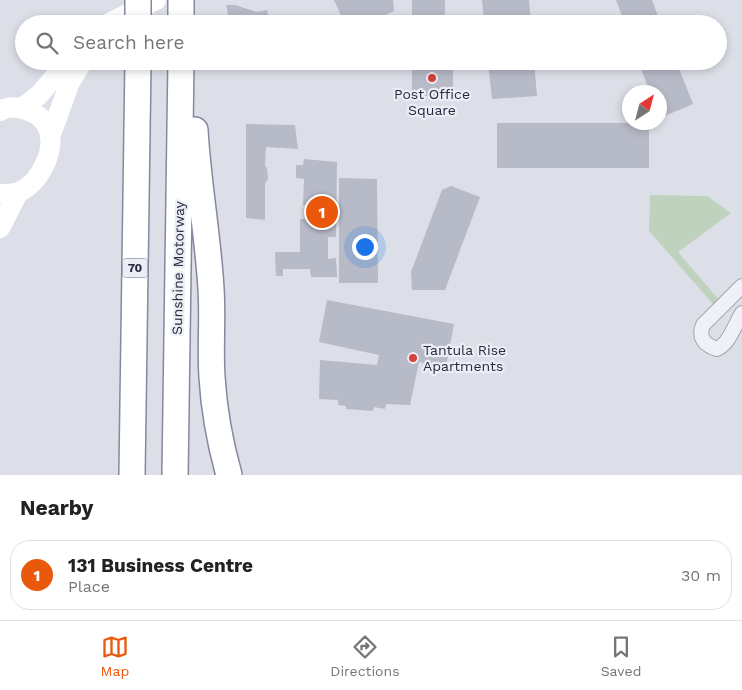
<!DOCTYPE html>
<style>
body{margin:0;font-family:"Work Sans",sans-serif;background:#f2f2f2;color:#222}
.compass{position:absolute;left:622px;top:85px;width:45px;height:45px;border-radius:50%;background:#fff;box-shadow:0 2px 8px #0003;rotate:36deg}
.you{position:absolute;left:364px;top:246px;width:18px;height:18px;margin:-12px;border:4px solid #fff;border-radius:50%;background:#1a73e8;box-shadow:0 0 0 8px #1a73e833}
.badge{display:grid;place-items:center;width:32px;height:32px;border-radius:50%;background:#ea580c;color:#fff;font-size:16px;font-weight:700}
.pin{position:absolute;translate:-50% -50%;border:2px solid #fff;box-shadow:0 1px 5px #0006}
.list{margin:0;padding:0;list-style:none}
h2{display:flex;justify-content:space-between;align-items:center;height:65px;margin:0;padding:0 20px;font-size:21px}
h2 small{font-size:16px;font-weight:400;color:#767676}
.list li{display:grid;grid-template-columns:32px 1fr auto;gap:15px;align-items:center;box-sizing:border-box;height:70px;margin:0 10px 10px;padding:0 10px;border:1px solid #e0e0e0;border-radius:20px}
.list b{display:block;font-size:19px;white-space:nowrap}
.list p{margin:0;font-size:16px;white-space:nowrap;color:#767676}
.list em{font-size:16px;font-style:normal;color:#767676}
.icon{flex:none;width:28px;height:28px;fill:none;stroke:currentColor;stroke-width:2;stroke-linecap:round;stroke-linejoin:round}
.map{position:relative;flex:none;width:742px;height:475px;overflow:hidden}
.search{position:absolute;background:#fff;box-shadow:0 2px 8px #0003;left:15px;right:15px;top:15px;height:55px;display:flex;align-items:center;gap:12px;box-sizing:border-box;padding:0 18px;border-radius:28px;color:#767676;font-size:19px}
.sheet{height:145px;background:#fff}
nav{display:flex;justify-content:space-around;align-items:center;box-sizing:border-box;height:70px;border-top:1px solid #e0e0e0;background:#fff;font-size:14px;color:#767676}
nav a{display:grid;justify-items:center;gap:2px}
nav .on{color:#ea580c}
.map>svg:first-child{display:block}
.green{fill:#bfd2be}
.building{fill:#b7bac7}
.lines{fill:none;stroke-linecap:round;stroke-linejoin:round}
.street-casing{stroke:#a2a5b2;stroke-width:16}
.highway-casing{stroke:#84899f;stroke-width:28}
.street{stroke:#f0f1f6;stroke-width:14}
.secondary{stroke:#fff;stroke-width:20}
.highway{stroke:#fff;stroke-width:25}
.highway-bridge-casing{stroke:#84899f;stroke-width:28;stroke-linecap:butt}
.highway-bridge{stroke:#fff;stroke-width:25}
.poi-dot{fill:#d3423c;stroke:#eceef5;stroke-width:2}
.labels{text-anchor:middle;stroke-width:4.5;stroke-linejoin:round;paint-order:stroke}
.shield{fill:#eceef5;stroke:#616576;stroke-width:1}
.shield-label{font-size:12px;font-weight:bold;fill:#262a3f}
.poi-label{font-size:14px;fill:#262a3f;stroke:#eceef5}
.street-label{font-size:14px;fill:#262a3f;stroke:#eceef5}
</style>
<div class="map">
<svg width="742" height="475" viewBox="0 0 742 475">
<rect width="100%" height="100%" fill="#dddfe8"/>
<!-- green -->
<path class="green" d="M650 195 707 196 731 213 678 252 724 306 719 311 649 231Z"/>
<!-- building -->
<path class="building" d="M334 0H393L394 11 367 24H345Z
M412 0H445V24H412Z
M482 0H529L531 24H484Z
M616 0H652L661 24H642L641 22 637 24H625Z
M226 5H235L257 12 267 10 269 18 280 16 282 24H230Z
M412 61H453V97L412 95Z
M488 61H534L537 96 492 99Z
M638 61H676L693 104 660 118V92H650Z
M497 123H649V168H497Z
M246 124 295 125 298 149 266 147 265 166 267 168 268 179 265 183V220L246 218Z
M304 159 337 162 336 237H328V259L336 258 337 277H311L310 269H283V276H276L275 252H300V219H307V205H303L304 179 296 178V165H303Z
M339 178 377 179 378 283H339Z
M451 186 480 197 445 290H412L411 272 442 190Z
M327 300 454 324 446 367 419 362 410 405 386 404 385 409 374 407 373 411 346 409V406L338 405V400L319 399 320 360 377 365 379 355 319 342Z"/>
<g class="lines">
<defs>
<path id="street" d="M742 286 703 325C698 337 704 345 717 349 730 343 735 324 742 313"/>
<path id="highway" d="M181 0V24
M195 130C198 183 208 236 211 289 213 319 210 348 212 377 214 410 220 443 229 475
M132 475 138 61
M175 475 181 61"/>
</defs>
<!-- street casing -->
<use href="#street" class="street-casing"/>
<!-- highway casing -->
<use href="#highway" class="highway-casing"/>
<!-- street -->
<use href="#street" class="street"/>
<!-- secondary -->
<path class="secondary" d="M107 24 156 0
M22 108 39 95 68 61
M0 111C8 106 18 107 26 110 35 113 43 118 47 126 58 148 40 183 19 192 14 194 6 194 0 194
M50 137 70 82 83 61
M0 228 18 193"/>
<!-- highway -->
<use href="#highway" class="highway"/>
<defs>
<path id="highway-bridge" d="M138 24V0"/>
</defs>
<!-- highway-bridge casing -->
<use href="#highway-bridge" class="highway-bridge-casing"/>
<!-- highway-bridge -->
<use href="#highway-bridge" class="highway-bridge"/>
</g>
<!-- markers -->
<g class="poi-dot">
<circle cx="432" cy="78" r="5"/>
<circle cx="413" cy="358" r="5"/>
</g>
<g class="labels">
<!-- shield labels -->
<rect class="shield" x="122.5" y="258.5" width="25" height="19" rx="4"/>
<g class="shield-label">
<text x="135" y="272">70</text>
</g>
<!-- poi labels -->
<g class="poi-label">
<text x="432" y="99">Post Office<tspan x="432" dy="16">Square</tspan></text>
<text x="423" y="355" text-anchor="start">Tantula Rise<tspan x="423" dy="16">Apartments</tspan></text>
</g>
<!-- street labels -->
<g class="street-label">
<text transform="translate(178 268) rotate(-89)" y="5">Sunshine Motorway</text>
</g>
</g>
</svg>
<svg class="compass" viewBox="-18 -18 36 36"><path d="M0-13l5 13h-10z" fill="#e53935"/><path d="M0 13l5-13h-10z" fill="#767676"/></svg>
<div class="you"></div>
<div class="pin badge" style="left:322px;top:212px">1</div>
<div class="search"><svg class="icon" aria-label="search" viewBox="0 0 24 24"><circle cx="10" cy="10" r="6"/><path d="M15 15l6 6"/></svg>Search here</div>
</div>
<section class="sheet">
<h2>Nearby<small></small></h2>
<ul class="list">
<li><span class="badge">1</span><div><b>131 Business Centre</b><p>Place</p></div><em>30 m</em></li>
</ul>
</section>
<nav>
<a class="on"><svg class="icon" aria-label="map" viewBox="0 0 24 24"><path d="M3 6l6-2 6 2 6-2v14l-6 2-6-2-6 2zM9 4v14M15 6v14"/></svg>Map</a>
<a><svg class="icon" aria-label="directions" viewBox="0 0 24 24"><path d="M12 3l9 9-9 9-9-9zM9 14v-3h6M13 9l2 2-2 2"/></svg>Directions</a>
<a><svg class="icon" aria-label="saved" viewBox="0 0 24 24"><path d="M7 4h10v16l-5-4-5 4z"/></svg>Saved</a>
</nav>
